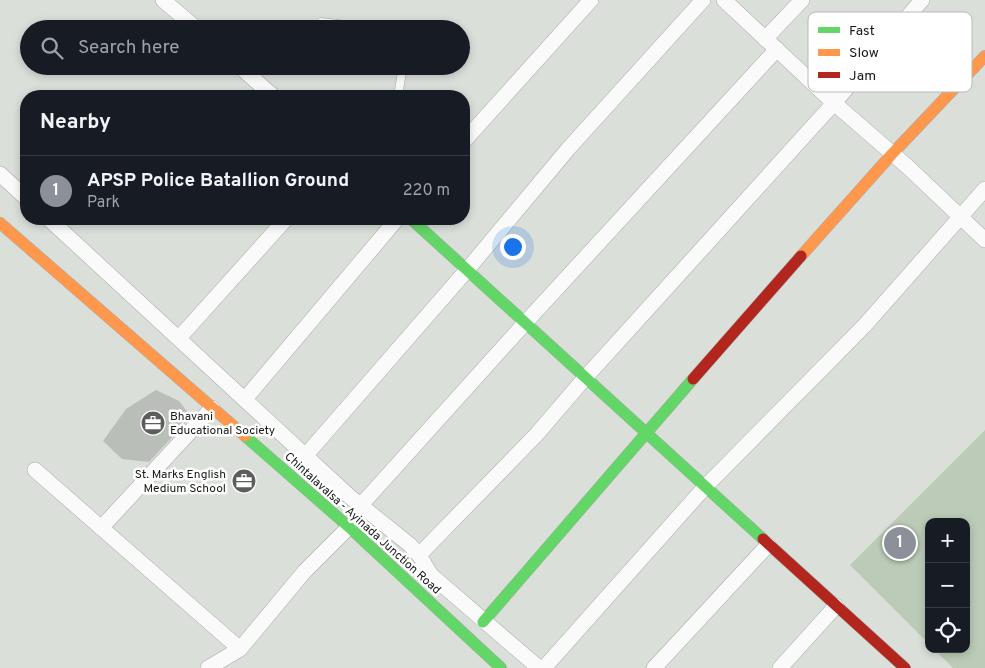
<!DOCTYPE html>
<meta charset="utf-8">
<style>
body{margin:0;font-family:Overpass,sans-serif;background:#20242c;color:#f1f3f6}
.controls{position:absolute;right:15px;bottom:15px;display:grid;overflow:hidden;border-radius:10px;box-shadow:0 2px 8px #0003}
.controls button{width:45px;height:45px;display:grid;place-items:center;padding:0;border:0;border-bottom:1px solid #363941;background:#171b24;color:#f1f3f6;font:25px sans-serif}
.you{position:absolute;left:512px;top:246px;width:18px;height:18px;margin:-12px;border:4px solid #fff;border-radius:50%;background:#1a73e8;box-shadow:0 0 0 8px #1a73e833}
.badge{display:grid;place-items:center;width:32px;height:32px;border-radius:50%;background:#8c9099;color:#fff;font-size:16px;font-weight:700}
.pin{position:absolute;translate:-50% -50%;border:2px solid #fff;box-shadow:0 1px 5px #0006}
.list{margin:0;padding:0;list-style:none}
h2{display:flex;justify-content:space-between;align-items:center;height:65px;margin:0;padding:0 20px;font-size:21px}
h2 small{font-size:16px;font-weight:400;color:#9ea1a6}
.list li{display:grid;grid-template-columns:32px 1fr auto;gap:15px;align-items:center;box-sizing:border-box;height:70px;padding:0 20px;border-top:1px solid #363941}
.list b{display:block;font-size:19px;white-space:nowrap}
.list p{margin:0;font-size:16px;white-space:nowrap;color:#9ea1a6}
.list em{font-size:16px;font-style:normal;color:#9ea1a6}
.icon{flex:none;width:28px;height:28px;fill:none;stroke:currentColor;stroke-width:2;stroke-linecap:round;stroke-linejoin:round}
.map{position:relative;flex:none;width:985px;height:668px;overflow:hidden}
.search{position:absolute;background:#171b24;box-shadow:0 2px 8px #0003;left:20px;top:20px;width:450px;height:55px;display:flex;align-items:center;gap:12px;box-sizing:border-box;padding:0 18px;border-radius:28px;color:#9ea1a6;font-size:19px}
.panel{position:absolute;background:#171b24;box-shadow:0 2px 8px #0003;left:20px;top:90px;width:450px;height:135px;border-radius:20px}
.map>svg:first-child{display:block}
.green{fill:#bbcbb7}
.building{fill:#babeb9}
.lines{fill:none;stroke-linecap:round;stroke-linejoin:round}
.lane-casing{stroke:#a7aba6;stroke-width:9}
.street-casing{stroke:#a7aba6;stroke-width:16}
.fast-casing{stroke:#a7aba6;stroke-width:12}
.slow-casing{stroke:#a7aba6;stroke-width:12}
.jam-casing{stroke:#a7aba6;stroke-width:12}
.lane{stroke:#f9faf9;stroke-width:8}
.street{stroke:#f9faf9;stroke-width:15}
.fast{stroke:#63d668;stroke-width:11}
.slow{stroke:#ff974d;stroke-width:11}
.jam{stroke:#b3261e;stroke-width:11}
.labels{text-anchor:middle;stroke-width:5;stroke-linejoin:round;paint-order:stroke}
.poi-label{font-size:12px;fill:#161915;stroke:#fff;text-anchor:start}
.street-label{font-size:12px;fill:#161915;stroke:#fff}
.key{fill:#fff;stroke:#b9bab9;stroke-width:1}
.key-label{font-size:14px;fill:#161915}
</style>
<div class="map">
<svg width="985" height="668" viewBox="0 0 985 668">
<rect width="100%" height="100%" fill="#dadfd9"/>
<!-- green -->
<path class="green" d="M985 430V668H953L934 649H966V522H929V644L850 565Z"/>
<!-- building -->
<path class="building" d="M156 390 179 401 191 417 149 462 122 459 103 441 126 409Z"/>
<g class="lines">
<defs>
<path id="lane" d="M321 22 379 29
M398 96 403 66"/>
<path id="street" d="M163 0 197 29
M724 0 834 103 909 168 985 240
M765 39 802 0
M239 66 273 96
M464 141 591 0
M0 174 26 198
M49 219 349 496 410 545 419 555 431 575 539 668
M179 338 286 219
M245 399 397 219
M306 455 467 270 568 149 703 0
M35 470 240 649
M361 505 525 323 777 49
M101 528 212 408
M419 555 536 435 585 378 834 103 922 0
M208 668 240 649 304 572 349 527
M544 668 705 487 865 325 985 189
M654 668 768 545
M780 668 836 606"/>
<path id="fast" d="M411 219 763 539
M245 436 349 527 501 668
M483 622 693 379"/>
<path id="slow" d="M0 223 245 436
M801 256 892 154 985 56"/>
<path id="jam" d="M693 379 801 256
M763 539 905 668"/>
</defs>
<!-- lane casing -->
<use href="#lane" class="lane-casing"/>
<!-- street casing -->
<use href="#street" class="street-casing"/>
<!-- fast casing -->
<use href="#fast" class="fast-casing"/>
<!-- slow casing -->
<use href="#slow" class="slow-casing"/>
<!-- jam casing -->
<use href="#jam" class="jam-casing"/>
<!-- lane -->
<use href="#lane" class="lane"/>
<!-- street -->
<use href="#street" class="street"/>
<!-- fast -->
<use href="#fast" class="fast"/>
<!-- slow -->
<use href="#slow" class="slow"/>
<!-- jam -->
<use href="#jam" class="jam"/>
</g>
<!-- icons -->
<defs>
<symbol id="office-disc" viewBox="-11 -11 22 22"><circle r="9.5" fill="#5b5e5a" stroke="#fff"/><path d="M-6-3h4V-5.5h4V-3h4V5H-6ZM-1-4.5V-3h2v-1.5ZM-6 0V1H6V0Z" fill="#fff"/></symbol>
</defs>
<g fill-rule="evenodd">
<use href="#office-disc" x="139" y="409" width="28" height="28"/>
<use href="#office-disc" x="230" y="467" width="28" height="28"/>
</g>
<g class="labels">
<!-- poi labels -->
<g class="poi-label">
<text x="170" y="420">Bhavani<tspan x="170" dy="14">Educational Society</tspan></text>
<text x="226" y="478" text-anchor="end">St. Marks English<tspan x="226" dy="14">Medium School</tspan></text>
</g>
<!-- street labels -->
<g class="street-label">
<text transform="translate(363 523) rotate(42)" y="4">Chintalavalsa - Ayinada Junction Road</text>
</g>
</g>
<!-- legend -->
<rect x="808" y="12" width="164" height="80" rx="8" class="key"/>
<rect x="818" y="27" width="22" height="6" fill="#63d668"/>
<rect x="818" y="49" width="22" height="7" fill="#ff974d"/>
<rect x="818" y="72" width="22" height="6" fill="#b3261e"/>
<g class="key-label">
<text x="849" y="35">Fast</text>
<text x="849" y="57">Slow</text>
<text x="849" y="80">Jam</text>
</g>
</svg>
<div class="controls">
<button>+</button>
<button>−</button>
<button><svg class="icon" aria-label="locate" viewBox="0 0 24 24"><circle cx="12" cy="12" r="6"/><path d="M12 2v4M12 18v4M2 12h4M18 12h4"/></svg></button>
</div>
<div class="you"></div>
<div class="pin badge" style="left:900px;top:543px">1</div>
<div class="search"><svg class="icon" aria-label="search" viewBox="0 0 24 24"><circle cx="10" cy="10" r="6"/><path d="M15 15l6 6"/></svg>Search here</div>
<section class="panel">
<h2>Nearby<small></small></h2>
<ul class="list">
<li><span class="badge">1</span><div><b>APSP Police Batallion Ground</b><p>Park</p></div><em>220 m</em></li>
</ul>
</section>
</div>
